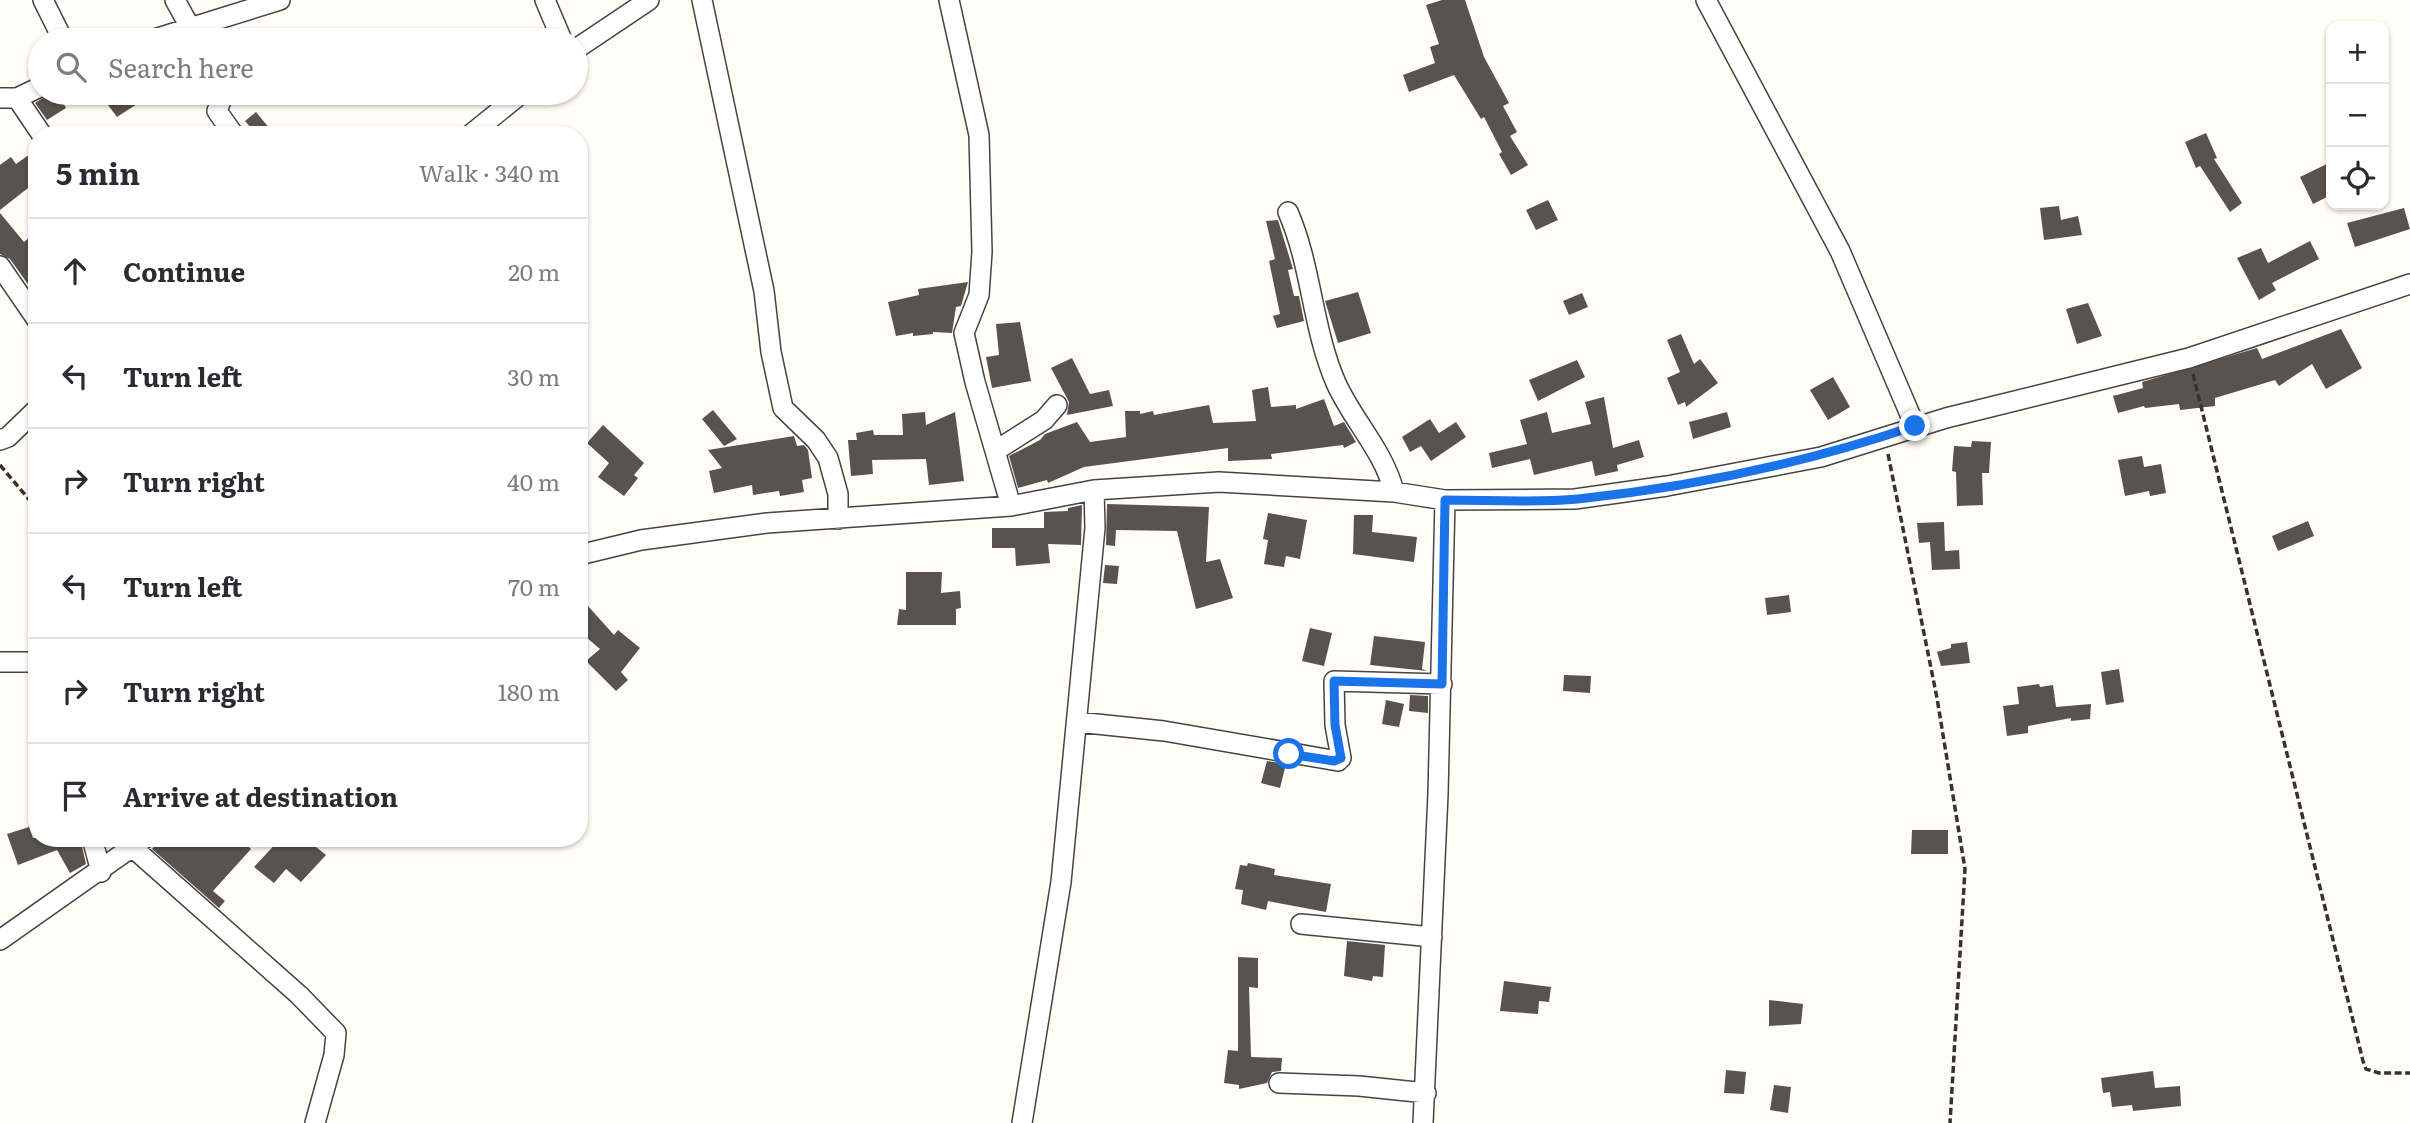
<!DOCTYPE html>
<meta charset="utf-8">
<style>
body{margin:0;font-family:Literata,serif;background:#f2f2f3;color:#2b2b33}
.controls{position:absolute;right:21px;top:21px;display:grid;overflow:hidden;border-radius:14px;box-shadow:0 2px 5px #0004}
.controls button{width:63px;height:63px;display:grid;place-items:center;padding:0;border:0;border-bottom:2px solid #e1e1e2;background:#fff;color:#2b2b33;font:35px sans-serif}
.stop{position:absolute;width:21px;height:21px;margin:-16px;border:5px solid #1a73e8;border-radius:50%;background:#fff}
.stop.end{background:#1a73e8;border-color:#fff;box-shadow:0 2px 7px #0008}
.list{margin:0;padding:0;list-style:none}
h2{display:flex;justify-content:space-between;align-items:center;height:91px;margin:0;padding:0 28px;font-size:30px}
h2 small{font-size:23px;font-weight:400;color:#7c7c81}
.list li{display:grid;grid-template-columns:46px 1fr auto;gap:21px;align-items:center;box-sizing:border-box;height:105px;padding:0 28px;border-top:2px solid #e1e1e2}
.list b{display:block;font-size:26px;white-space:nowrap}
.list em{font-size:23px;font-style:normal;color:#7c7c81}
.icon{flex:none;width:38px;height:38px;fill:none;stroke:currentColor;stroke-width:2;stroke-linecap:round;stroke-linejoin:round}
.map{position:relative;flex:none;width:2410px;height:1123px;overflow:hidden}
.search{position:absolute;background:#fff;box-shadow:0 2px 5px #0004;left:28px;top:28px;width:560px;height:77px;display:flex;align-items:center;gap:18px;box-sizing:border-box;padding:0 24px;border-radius:38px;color:#7c7c81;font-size:26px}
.panel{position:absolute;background:#fff;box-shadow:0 2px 5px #0004;left:28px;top:126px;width:560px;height:721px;border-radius:28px}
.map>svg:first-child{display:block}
.building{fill:#5a524d}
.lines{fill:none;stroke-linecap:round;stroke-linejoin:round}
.minor-casing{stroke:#444;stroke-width:22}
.path{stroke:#333;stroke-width:3.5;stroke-dasharray:7 3.5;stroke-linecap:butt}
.minor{stroke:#fff;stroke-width:19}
.route{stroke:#1a73e8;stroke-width:9}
</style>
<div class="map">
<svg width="2410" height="1123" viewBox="0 0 2410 1123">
<rect width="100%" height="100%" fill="#fffdf5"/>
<!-- building -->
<path class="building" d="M1442 0H1465L1484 57 1509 103 1503 106 1517 132 1510 136 1528 165 1511 175 1499 154 1502 152 1484 117 1481 119 1454 75 1409 92 1403 75 1435 63 1430 47 1439 44 1426 5Z
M51 93H58L66 108 47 120 35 103Z
M99 93H134L140 102 117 117Z
M256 112 275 135H257L245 121Z
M2206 133 2217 158 2214 159 2242 203 2230 212 2200 166 2196 168 2185 142Z
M37 149V181L0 210V165L11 157 16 164Z
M2331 162V195L2313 204 2300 177Z
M1548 200 1558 220 1536 230 1526 210Z
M2059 206 2061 220 2078 216 2082 235 2044 240 2040 208Z
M2404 208 2410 229 2355 247 2347 223Z
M0 213 24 242 29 238 37 247V297L10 259 0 254Z
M1278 220 1293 269 1288 270 1294 296H1299L1304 321 1277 328 1273 316 1280 314 1269 261 1275 259 1266 221Z
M2310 241 2319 259 2272 283 2276 290 2259 300 2237 258 2261 248 2268 263Z
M968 282 961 306 956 307 952 333 933 332V334L913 336V333L896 336 888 302 919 295 918 289Z
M1358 292 1371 333 1338 343 1325 301Z
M1582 293 1588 307 1569 315 1563 301Z
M2088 303 2102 336 2077 344 2066 309Z
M1020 322 1031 381 992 388 986 357 999 355 996 324Z
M2341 329 2362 368 2326 389 2312 364 2279 386 2275 380 2215 398V406L2180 410 2179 404 2145 408 2144 406 2118 413 2113 396 2143 388 2142 382 2257 348 2262 359Z
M1681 334 1694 364 1700 359 1718 383 1686 407 1685 402 1678 405 1667 378 1680 372 1667 340Z
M1072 358 1090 394 1109 390 1113 406 1067 415 1069 402 1051 368Z
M1577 360 1585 377 1538 401 1529 380Z
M1833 377 1850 407 1828 420 1810 390Z
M1268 387 1271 407 1296 405V409L1324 399 1334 426 1344 422 1356 442 1344 448 1343 445 1271 454 1272 459 1228 461V448L1084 467 1048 483 1047 480 1018 488 1009 456 1040 440 1045 434 1077 422 1090 442 1126 437 1125 411H1140V414L1153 411 1154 415 1209 405 1213 423 1256 421 1252 390Z
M1604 397 1613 448 1639 440 1644 457 1617 465 1618 471 1595 476 1592 461 1534 475 1530 459 1492 468 1489 453 1527 444 1520 420 1547 412 1552 433 1591 424 1585 402Z
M713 410 737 439 724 446 702 419Z
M925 412 926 425 955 412 964 481 929 485 926 459 872 460 873 474 851 476 848 440H857L856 433 873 430 874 435H903L902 414Z
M1727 412 1731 427 1693 439 1689 422Z
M1430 419 1439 433 1456 422 1466 437 1431 461 1421 446 1410 452 1402 437Z
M603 425 644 463 634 475 638 478 624 496 598 477 609 463 587 443Z
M794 436 797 446 804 445 808 450 812 478 802 480 804 492 780 496 779 491 753 495 752 485 714 493 709 471 722 468 708 450Z
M1972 441 1991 442 1989 473H1982L1983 505 1957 506 1956 472 1952 471 1954 446 1971 447Z
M2142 456 2144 467 2161 464 2166 493 2150 496 2149 491 2125 496 2118 460Z
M1107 504 1209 507 1206 562 1220 559 1233 598 1196 609 1177 531 1116 530 1115 546 1106 545Z
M1082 505 1081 545 1048 544 1050 563 1016 566 1015 548H992V528H1044V512L1068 511V508Z
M1268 513 1307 520 1300 559 1286 556 1284 567 1264 564 1268 540 1263 539Z
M1354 515H1373L1372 532 1417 537 1414 562 1353 554Z
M2308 521 2314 536 2278 551 2272 536Z
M1944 522 1945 551 1959 550 1960 569 1932 570 1930 542 1919 543 1917 523Z
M1105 565 1119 566 1117 584 1103 583Z
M906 572H942L941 593 960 591 961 608 956 609V625H897L899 609 906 610Z
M1789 595 1791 612 1767 615 1765 598Z
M579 596 614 635 618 630 640 648 621 672 628 680 616 691 586 661 600 649 579 631Z
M1310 628 1332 633 1324 666 1302 661Z
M1374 636 1425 642 1422 669 1427 671 1370 665Z
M1967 642 1970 663 1941 666 1937 652 1951 648V644Z
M2119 669 2124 702 2106 705 2101 672Z
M1564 675 1591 676 1590 693 1563 691Z
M2039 684 2040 687 2053 685 2056 707 2091 704 2090 719 2071 721V718L2028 726V733L2007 736 2003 706 2019 704 2017 687Z
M1410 695 1428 696V713L1409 711Z
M1386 700 1404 704 1399 727 1382 724Z
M1267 761 1286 764 1280 788 1261 783Z
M29 827 33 838H80L86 864 70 873 57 850 18 865 7 834Z
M1912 830H1948V854H1911Z
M161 838H239L251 849 213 891 225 901 219 908 152 849Z
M281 838 294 847 301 838H305L326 855 301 882 286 869 274 883 254 867Z
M1248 863 1275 869 1274 875 1331 884 1326 912 1268 901 1266 910 1241 904 1243 890 1235 889 1240 865 1247 866Z
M1347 941 1385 945 1383 977 1373 976 1372 981 1344 976Z
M1238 957 1258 958V988L1249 987 1251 1057 1282 1058 1281 1071 1272 1072 1267 1083 1239 1089V1085L1224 1083 1228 1050 1238 1051Z
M1504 981 1551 987 1549 1002 1539 1001 1538 1014 1500 1011Z
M1769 1000 1803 1004 1801 1024 1769 1026Z
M1726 1070 1746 1072 1744 1094 1724 1093Z
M2153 1071 2155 1088 2180 1086 2181 1106 2133 1111 2132 1105 2112 1107 2110 1092 2103 1093 2101 1078Z
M1774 1085 1791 1087 1788 1113 1770 1110Z"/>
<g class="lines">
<defs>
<path id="minor" d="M43 0 63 40
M175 0 197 40
M545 0 562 40
M702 0 764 291 771 352 783 408 816 440 828 458 838 494V519
M949 0 979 135 982 252 979 295 964 333 975 382 1011 506
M1706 0 1840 251 1915 426
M151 40 280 0
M576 49 649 0
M224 93 217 111 234 135
M0 98H17L42 135
M17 98 40 87
M470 135 522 93
M1288 212C1312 267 1312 328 1336 383 1353 421 1384 451 1394 492
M0 266 37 320
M0 440 8 437 37 409
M995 451 1044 420 1057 405
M579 555 641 540 767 523 1011 506 1094 490 1219 482 1394 492 1445 500 1575 499 1667 486 1821 457 1946 418 2189 358 2410 284
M0 662H37
M1077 722 1164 731 1338 761 1341 758 1335 725 1334 681 1442 684
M92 838 101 872
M132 847 299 995 336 1033 334 1055 315 1123
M1301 924 1432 937
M0 940 145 838
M1279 1083 1359 1086 1426 1093
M1022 1123 1061 882 1095 528 1094 490
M1423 1123 1438 794 1445 500"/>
</defs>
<!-- minor casing -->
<use href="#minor" class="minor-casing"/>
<!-- path -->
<path class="path" d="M2193 374 2363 1061 2366 1069 2379 1073H2410
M1888 454 1937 698 1965 869 1950 1123
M0 465 37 509"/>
<!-- minor -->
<use href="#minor" class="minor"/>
</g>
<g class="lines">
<!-- route -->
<path class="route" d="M1289 754 1334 761 1341 758 1335 725 1334 681 1442 684 1445 500C1489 500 1535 503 1578 499 1693 487 1805 463 1915 426"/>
</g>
</svg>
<div class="controls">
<button>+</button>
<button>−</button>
<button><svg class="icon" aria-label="locate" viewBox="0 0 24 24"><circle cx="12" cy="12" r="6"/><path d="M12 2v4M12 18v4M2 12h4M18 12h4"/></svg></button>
</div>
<div class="stop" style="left:1289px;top:754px"></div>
<div class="stop end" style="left:1915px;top:426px"></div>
<div class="search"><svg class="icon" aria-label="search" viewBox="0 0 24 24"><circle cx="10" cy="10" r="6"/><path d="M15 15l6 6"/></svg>Search here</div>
<section class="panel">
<h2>5 min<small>Walk · 340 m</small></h2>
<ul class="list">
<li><svg class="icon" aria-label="ahead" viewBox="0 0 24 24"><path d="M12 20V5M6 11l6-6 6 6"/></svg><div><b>Continue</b></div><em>20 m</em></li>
<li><svg class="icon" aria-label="left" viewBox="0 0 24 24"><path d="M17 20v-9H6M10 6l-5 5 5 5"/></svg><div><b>Turn left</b></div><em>30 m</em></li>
<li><svg class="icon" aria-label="right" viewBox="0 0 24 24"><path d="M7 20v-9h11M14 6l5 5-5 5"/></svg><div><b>Turn right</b></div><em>40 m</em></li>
<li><svg class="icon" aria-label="left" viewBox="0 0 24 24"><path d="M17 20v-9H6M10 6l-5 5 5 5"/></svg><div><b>Turn left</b></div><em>70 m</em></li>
<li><svg class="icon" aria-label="right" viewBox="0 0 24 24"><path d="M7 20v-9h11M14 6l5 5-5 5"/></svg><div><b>Turn right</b></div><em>180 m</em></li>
<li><svg class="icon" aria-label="arrive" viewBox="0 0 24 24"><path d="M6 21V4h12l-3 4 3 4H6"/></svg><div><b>Arrive at destination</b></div></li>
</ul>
</section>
</div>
